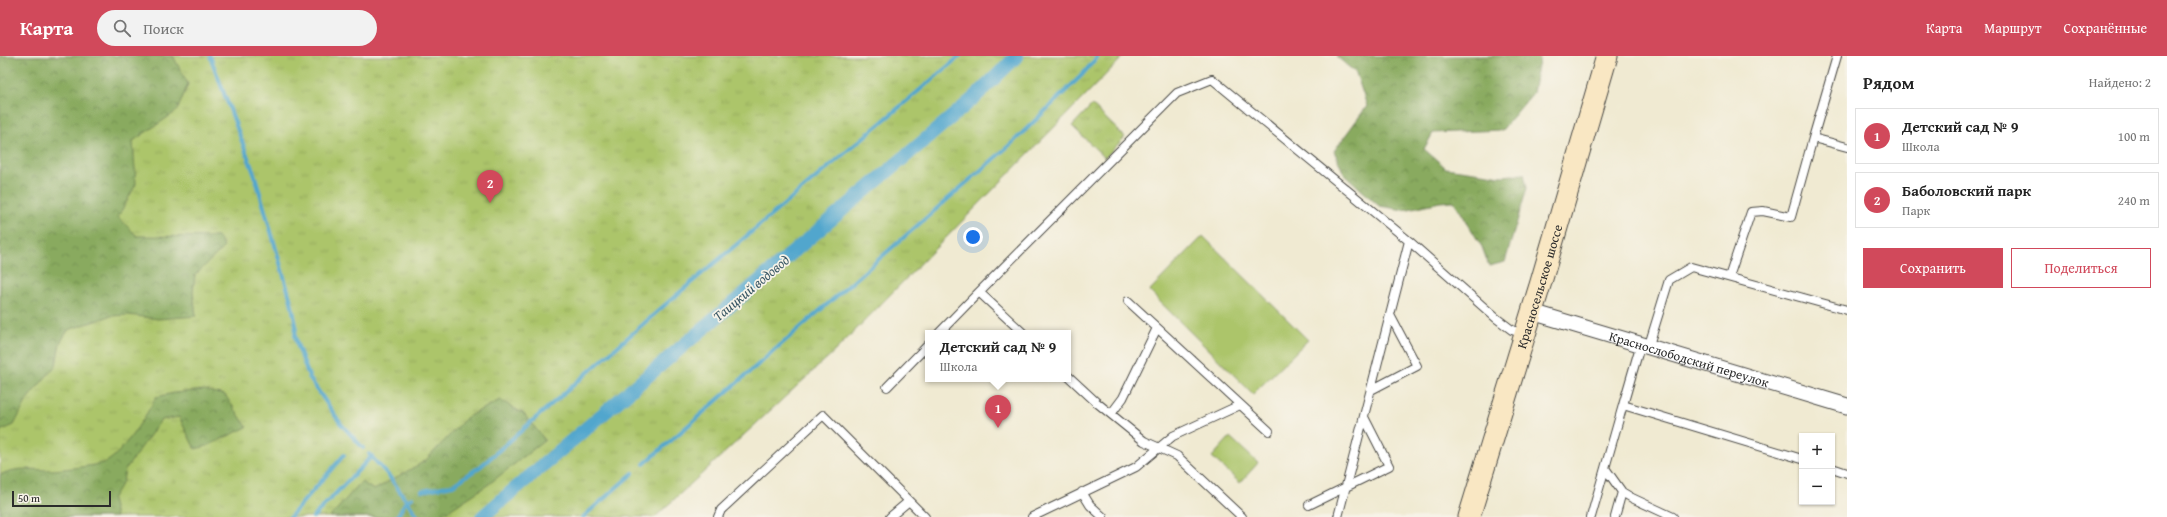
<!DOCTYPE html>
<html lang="ru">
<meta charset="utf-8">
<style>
body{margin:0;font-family:"Gentium Book Plus",serif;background:#f2f2f2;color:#222}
.controls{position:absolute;right:12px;bottom:12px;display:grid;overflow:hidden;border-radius:0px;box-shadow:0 1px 3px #0004}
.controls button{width:36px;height:36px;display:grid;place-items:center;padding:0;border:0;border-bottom:1px solid #e0e0e0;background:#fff;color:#222;font:20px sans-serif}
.scale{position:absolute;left:12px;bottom:10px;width:99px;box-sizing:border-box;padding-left:4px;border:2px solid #2b2b2b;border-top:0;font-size:11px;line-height:14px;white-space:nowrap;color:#2b2b2b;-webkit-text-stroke:3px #f7f3e8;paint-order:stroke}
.you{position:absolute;left:973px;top:181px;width:14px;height:14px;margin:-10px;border:3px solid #fff;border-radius:50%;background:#1a73e8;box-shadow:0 0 0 6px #1a73e833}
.badge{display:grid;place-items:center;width:26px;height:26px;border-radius:50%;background:#d1495b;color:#fff;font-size:13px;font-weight:700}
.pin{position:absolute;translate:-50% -33px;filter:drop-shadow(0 1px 2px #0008)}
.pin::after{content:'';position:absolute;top:21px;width:14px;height:12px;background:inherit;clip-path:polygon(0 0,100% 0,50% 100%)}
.popup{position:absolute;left:925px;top:274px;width:146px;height:52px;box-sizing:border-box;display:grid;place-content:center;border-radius:0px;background:#fff;filter:drop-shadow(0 1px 3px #0005);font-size:13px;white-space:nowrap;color:#767676}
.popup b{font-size:15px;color:#222}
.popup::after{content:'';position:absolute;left:50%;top:100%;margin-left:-8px;border:8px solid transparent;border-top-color:#fff}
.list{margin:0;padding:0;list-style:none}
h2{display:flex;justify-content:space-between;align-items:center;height:52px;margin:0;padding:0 16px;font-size:17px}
h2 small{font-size:13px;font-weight:400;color:#767676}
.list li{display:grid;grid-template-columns:26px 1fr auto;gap:12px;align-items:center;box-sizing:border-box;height:56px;margin:0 8px 8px;padding:0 8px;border:1px solid #e0e0e0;border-radius:0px}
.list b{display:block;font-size:15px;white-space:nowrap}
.list p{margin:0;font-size:13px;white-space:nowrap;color:#767676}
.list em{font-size:13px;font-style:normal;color:#767676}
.actions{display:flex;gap:8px;padding:12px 16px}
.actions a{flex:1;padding:9px 0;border:1px solid #d1495b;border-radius:0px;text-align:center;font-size:14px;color:#d1495b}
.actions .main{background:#d1495b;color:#fff}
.icon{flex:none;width:22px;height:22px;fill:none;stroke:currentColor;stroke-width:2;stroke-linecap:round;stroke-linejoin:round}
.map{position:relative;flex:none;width:1847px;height:461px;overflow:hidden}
header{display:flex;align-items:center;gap:24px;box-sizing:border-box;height:56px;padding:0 20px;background:#d1495b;color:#fff}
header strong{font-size:19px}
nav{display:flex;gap:22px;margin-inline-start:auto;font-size:14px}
.search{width:280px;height:36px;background:#f2f2f2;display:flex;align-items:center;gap:10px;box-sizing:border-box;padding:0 14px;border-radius:22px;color:#767676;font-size:15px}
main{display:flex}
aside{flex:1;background:#fff}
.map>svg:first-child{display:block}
.grass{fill:url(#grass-tufts);stroke:#6c784b}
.forest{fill:url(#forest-crowns);stroke:#5a6a45}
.pitch{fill:#acc56b;stroke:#6c784b}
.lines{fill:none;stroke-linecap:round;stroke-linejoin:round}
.stream{stroke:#51a6cd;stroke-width:4}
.canal{stroke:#51a6cd;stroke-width:14}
.service-casing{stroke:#494844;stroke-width:10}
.minor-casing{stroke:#494844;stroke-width:17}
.secondary-casing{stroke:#494844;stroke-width:23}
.service{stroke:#fff;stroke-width:8}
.minor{stroke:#fff;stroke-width:15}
.secondary{stroke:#f9e7c3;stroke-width:21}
.labels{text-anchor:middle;stroke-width:3.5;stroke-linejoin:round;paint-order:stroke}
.street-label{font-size:13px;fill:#2b2b2b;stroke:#f7f3e8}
.water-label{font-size:14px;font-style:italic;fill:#385664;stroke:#f7f3e8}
</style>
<header>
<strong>Карта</strong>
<div class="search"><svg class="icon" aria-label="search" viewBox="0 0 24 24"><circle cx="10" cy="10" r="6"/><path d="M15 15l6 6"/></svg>Поиск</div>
<nav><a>Карта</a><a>Маршрут</a><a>Сохранённые</a></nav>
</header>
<main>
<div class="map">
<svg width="1847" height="461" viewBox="0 0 1847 461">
<defs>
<pattern id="grass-tufts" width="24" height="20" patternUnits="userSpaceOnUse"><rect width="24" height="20" fill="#acc56b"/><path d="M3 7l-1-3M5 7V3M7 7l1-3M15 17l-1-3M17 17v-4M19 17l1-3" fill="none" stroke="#94a95d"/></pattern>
<pattern id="forest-crowns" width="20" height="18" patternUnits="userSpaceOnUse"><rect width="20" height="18" fill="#89aa5f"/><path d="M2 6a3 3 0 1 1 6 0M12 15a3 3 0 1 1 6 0" fill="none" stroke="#708b4f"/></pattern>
</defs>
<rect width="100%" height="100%" fill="#f7f3e8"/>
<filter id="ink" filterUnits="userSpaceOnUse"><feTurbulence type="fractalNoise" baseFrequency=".025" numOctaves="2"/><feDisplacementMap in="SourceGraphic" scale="8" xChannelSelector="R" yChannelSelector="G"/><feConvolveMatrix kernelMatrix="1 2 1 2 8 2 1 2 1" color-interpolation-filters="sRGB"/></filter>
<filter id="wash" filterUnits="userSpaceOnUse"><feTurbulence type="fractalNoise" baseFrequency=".012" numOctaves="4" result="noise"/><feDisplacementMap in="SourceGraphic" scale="16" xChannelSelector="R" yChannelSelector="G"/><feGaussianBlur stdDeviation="0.9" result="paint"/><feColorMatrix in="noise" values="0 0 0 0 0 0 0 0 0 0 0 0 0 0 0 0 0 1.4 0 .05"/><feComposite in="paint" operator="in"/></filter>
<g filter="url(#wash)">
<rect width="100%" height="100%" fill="#f0ead2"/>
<!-- grass -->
<path class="grass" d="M0 0H1124L837 293 655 461H0Z
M1092 49 1125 81 1105 102 1072 70Z"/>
<!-- forest -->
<path class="forest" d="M0 0H173L188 28 177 55 133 85 136 128 118 161 137 180 218 181 224 191 195 219 193 235 196 260 158 263 129 259 110 260 68 274 60 287 56 309 28 342 14 369 0 375Z
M1336 0H1540L1533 37 1502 74 1433 77 1424 93 1446 112 1502 120 1524 118 1527 132 1505 206 1489 210 1482 191 1454 145 1440 146 1404 154 1379 150 1344 118 1334 95 1367 50 1356 17Z
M204 334 225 339 247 371 207 390 195 393 179 361 161 364 125 414 123 425 112 443 116 461H0V419C17 410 33 414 51 414 59 414 101 409 106 406 122 398 148 357 156 341L174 337Z
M500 344 524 358 545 384 489 428 439 461H330L361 426 374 434 425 405 467 361Z"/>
<!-- pitch -->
<path class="pitch" d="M1203 180 1308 284 1253 338 1149 235Z
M1230 381 1258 407 1240 427 1212 401Z"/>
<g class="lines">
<!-- stream -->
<path class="stream" d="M210 0 255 120 291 245 296 269 295 280 298 291 310 323 341 368 363 392
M369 398 389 420 418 461
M644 408 1012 87 1082 19 1098 0
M422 435 453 429 481 410 666 248 960 0
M290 461 344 399
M313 461 372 400
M397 461 406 445 412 442
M583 461 633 417"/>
<!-- canal -->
<path class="canal" d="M482 461 974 42 1017 0"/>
</g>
</g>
<g filter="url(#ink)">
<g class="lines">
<defs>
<path id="service" d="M1837 0 1813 82 1847 91
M1729 221 1751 156 1763 155 1791 161 1813 82
M1128 245 1269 375
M939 277 979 236
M1023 277 979 236 1177 37 1212 23 1409 185 1496 262 1512 274 1524 278
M1641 287 1623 349 1802 403
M1649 289 1669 224 1691 211 1847 254
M1068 320 1096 346 1144 385 1177 400 1242 461
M887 331 928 289
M1371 334 1417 310 1390 259
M1623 349 1605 412 1622 436 1632 442 1673 461
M1111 358 1123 342 1157 272
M1832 412 1847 417
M1082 436 1090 449 1103 461
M1309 449 1389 410 1364 361
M718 461 721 454 823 359 909 445
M890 461 909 445 925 461
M1032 461 1136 411 1173 380 1240 349
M1338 461 1409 185
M1591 461 1605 412
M1615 461 1622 436"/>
<g id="minor">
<path id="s1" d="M1532 256 1847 350"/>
</g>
<g id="secondary">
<path id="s2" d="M1469 461 1541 226 1607 0"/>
</g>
</defs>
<!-- service casing -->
<use href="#service" class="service-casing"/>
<!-- minor casing -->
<use href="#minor" class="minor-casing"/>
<!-- secondary casing -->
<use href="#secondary" class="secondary-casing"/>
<!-- service -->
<use href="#service" class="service"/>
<!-- minor -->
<use href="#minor" class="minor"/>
<!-- secondary -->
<use href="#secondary" class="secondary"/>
</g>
</g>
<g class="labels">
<!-- street labels -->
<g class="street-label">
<text dy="5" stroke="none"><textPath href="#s2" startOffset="241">Красносельское шоссе</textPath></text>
<text dy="5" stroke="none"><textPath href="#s1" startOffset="164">Краснослободский переулок</textPath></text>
</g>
<!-- water labels -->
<g class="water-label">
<text transform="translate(751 232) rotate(-40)" y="5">Таицкий водовод</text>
</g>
</g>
</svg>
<div class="controls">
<button>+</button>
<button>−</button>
</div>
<div class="scale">50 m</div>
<div class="you"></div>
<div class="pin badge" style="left:998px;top:372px">1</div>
<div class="popup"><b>Детский сад № 9</b>Школа</div>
<div class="pin badge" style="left:490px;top:147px">2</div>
</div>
<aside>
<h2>Рядом<small>Найдено: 2</small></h2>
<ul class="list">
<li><span class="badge">1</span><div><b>Детский сад № 9</b><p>Школа</p></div><em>100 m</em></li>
<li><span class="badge">2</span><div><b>Баболовский парк</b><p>Парк</p></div><em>240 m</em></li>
</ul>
<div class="actions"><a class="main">Сохранить</a><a>Поделиться</a></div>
</aside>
</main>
